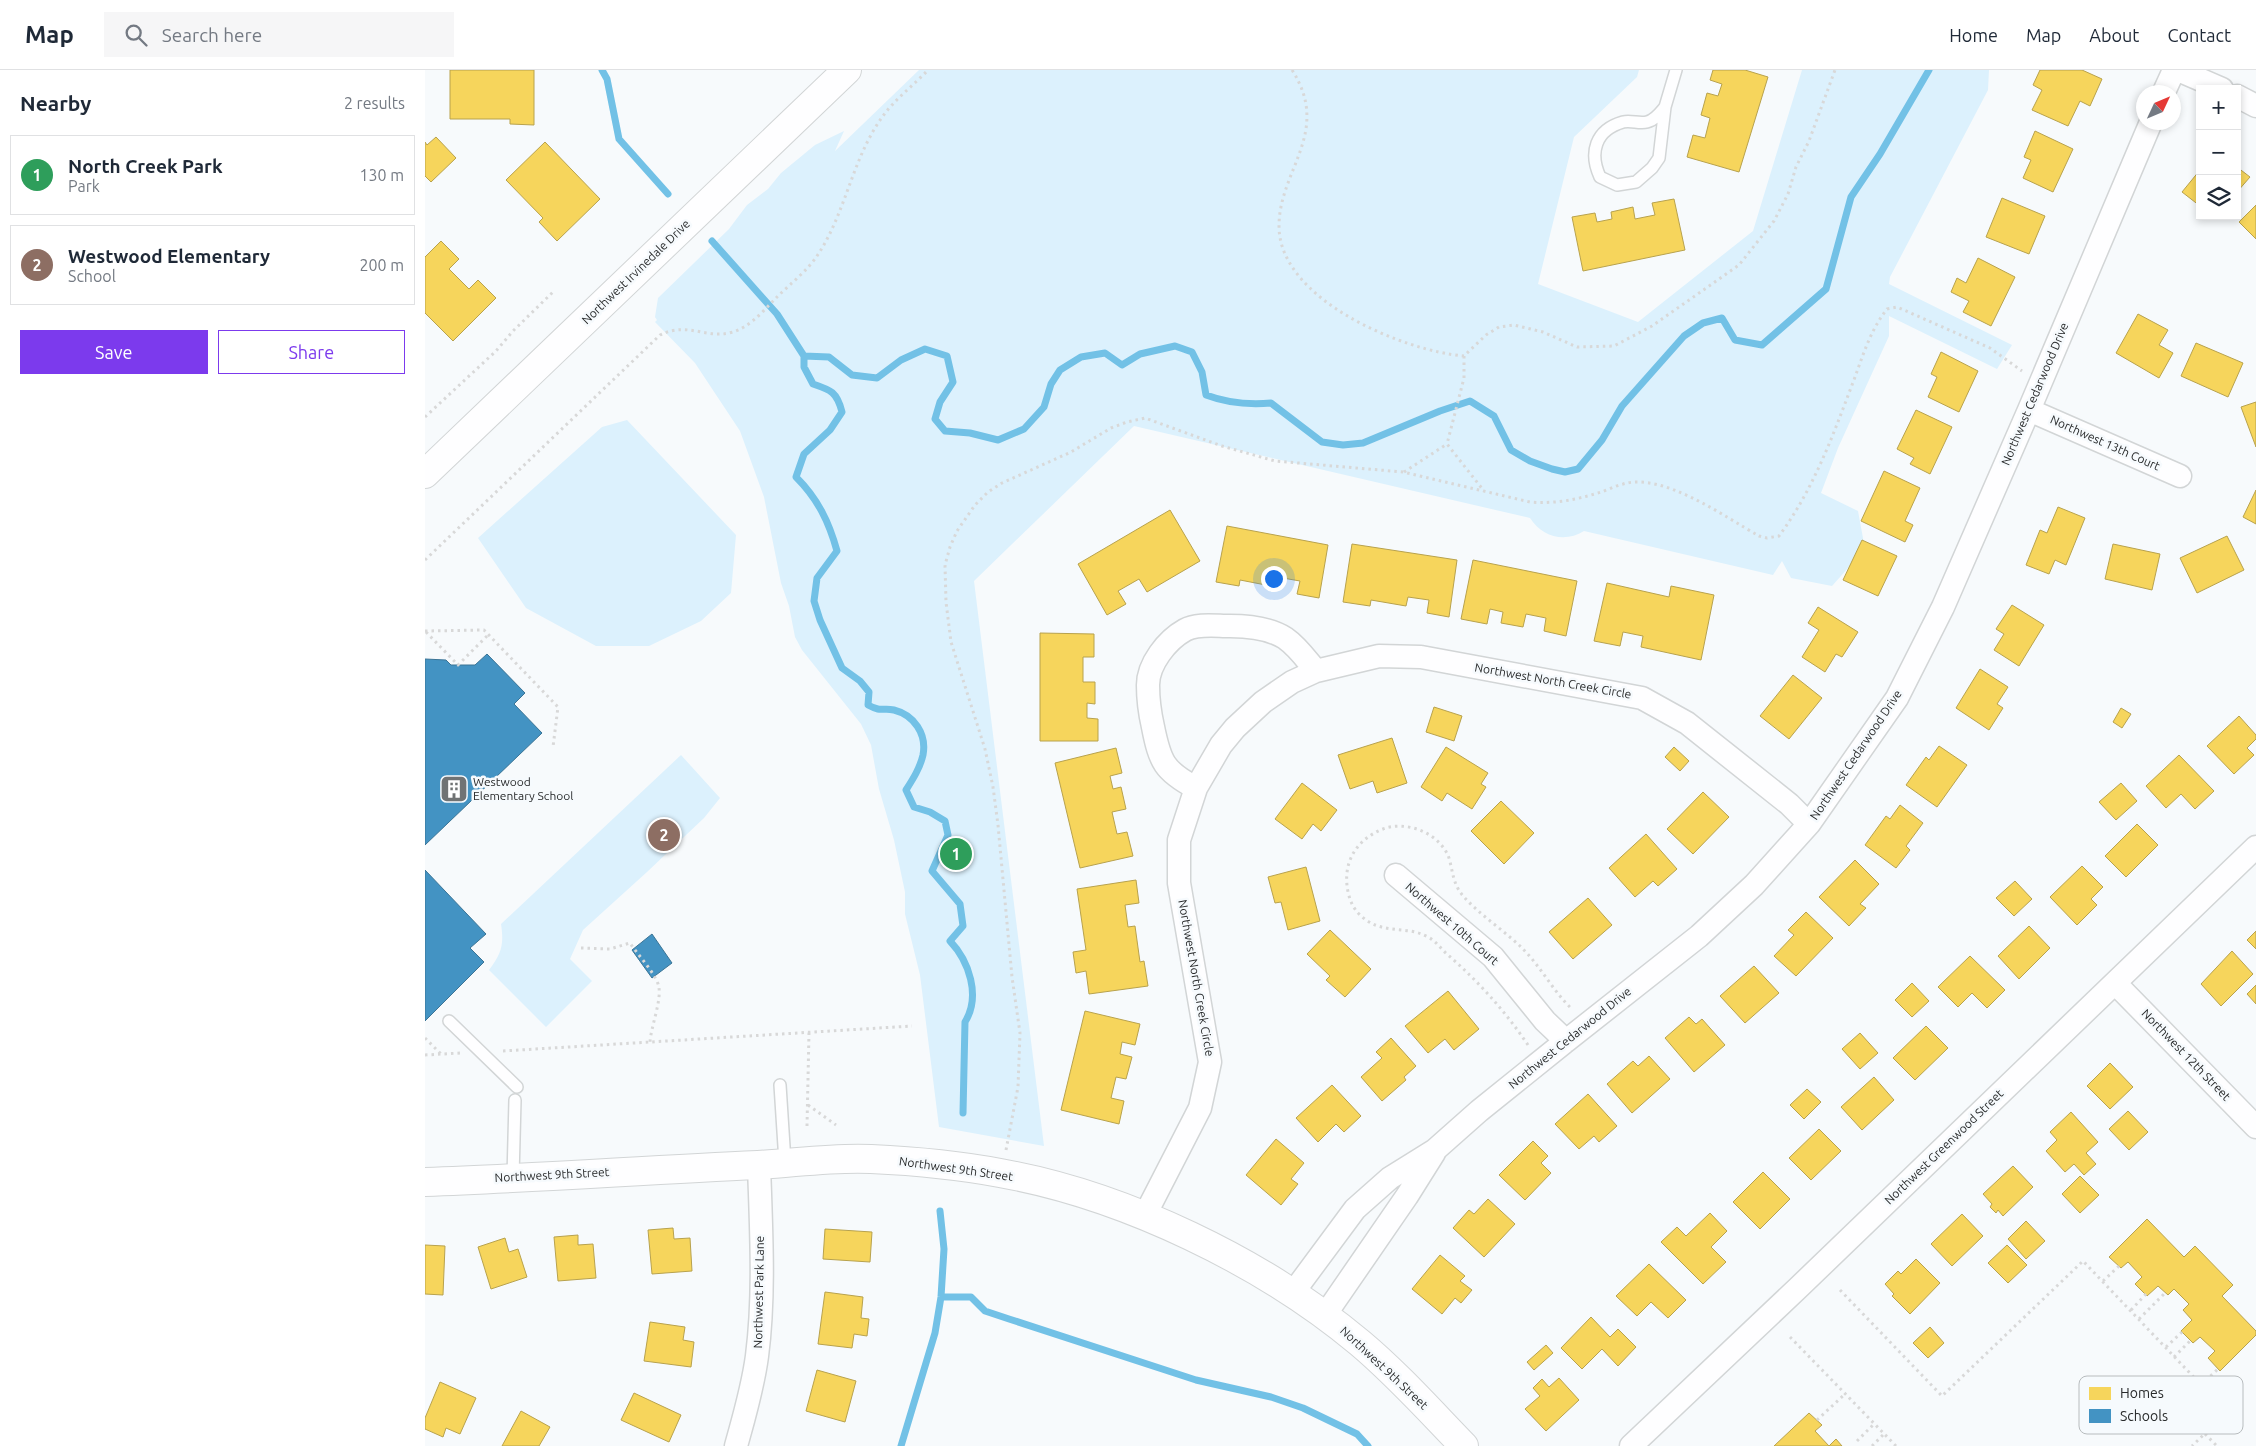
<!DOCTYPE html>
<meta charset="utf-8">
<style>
body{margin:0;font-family:Ubuntu,sans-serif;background:#f6f6f7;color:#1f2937}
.controls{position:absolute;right:15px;top:15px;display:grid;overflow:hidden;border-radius:0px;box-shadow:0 2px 8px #0003}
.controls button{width:45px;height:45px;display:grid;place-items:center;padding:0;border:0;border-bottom:1px solid #e0e1e3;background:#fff;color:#1f2937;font:25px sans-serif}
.compass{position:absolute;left:1711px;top:15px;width:45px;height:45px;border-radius:50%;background:#fff;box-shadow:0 2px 8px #0003;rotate:46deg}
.you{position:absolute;left:848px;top:508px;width:18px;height:18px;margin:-12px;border:4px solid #fff;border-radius:50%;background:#1a73e8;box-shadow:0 0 0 8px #1a73e833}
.badge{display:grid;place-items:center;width:32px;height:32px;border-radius:50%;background:#7c3aed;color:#fff;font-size:16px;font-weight:700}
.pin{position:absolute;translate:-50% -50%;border:2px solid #fff;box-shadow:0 1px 5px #0006}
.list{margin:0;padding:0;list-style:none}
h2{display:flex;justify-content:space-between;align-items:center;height:65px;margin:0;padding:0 20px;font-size:21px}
h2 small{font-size:16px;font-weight:400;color:#747a83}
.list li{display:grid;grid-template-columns:32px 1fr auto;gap:15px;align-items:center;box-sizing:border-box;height:80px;margin:0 10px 10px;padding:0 10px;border:1px solid #e0e1e3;border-radius:0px}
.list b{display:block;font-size:19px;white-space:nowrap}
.list p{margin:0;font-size:16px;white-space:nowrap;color:#747a83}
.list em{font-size:16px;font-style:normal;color:#747a83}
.actions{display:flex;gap:10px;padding:15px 20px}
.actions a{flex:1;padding:11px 0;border:1px solid #7c3aed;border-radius:0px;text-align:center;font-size:18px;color:#7c3aed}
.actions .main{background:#7c3aed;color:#fff}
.icon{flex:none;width:28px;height:28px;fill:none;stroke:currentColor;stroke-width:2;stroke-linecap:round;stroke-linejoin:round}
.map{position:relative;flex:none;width:1831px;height:1376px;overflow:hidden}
header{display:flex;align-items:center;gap:30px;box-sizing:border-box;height:70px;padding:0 25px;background:#fff;border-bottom:1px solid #e0e1e3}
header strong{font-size:24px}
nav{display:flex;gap:28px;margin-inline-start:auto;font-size:18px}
.search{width:350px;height:45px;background:#f6f6f7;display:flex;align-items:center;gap:12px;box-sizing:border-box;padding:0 18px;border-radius:0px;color:#747a83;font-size:19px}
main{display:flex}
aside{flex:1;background:#fff}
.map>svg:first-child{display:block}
.green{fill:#dcf1fd}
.homes{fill:#f6d55c;stroke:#b8a24d}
.schools{fill:#4393c3;stroke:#3b7495}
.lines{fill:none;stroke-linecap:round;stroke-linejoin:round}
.stream{stroke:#72c1e6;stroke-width:7}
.service-casing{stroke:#d2d5d6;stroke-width:14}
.minor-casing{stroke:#d2d5d6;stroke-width:25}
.tertiary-casing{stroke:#d2d5d6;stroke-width:30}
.secondary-casing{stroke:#d2d5d6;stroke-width:30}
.path{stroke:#d8d8d8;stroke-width:3;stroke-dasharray:2.5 4;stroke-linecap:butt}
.service{stroke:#fefeff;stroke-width:11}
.minor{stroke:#fefeff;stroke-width:22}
.tertiary{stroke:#fefeff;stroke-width:28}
.secondary{stroke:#fefeff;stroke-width:28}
.labels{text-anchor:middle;stroke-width:5;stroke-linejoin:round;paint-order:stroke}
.street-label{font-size:12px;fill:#282a2b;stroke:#f6fafd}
.poi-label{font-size:12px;fill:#282a2b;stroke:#f6fafd;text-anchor:start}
.key{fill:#f6fafd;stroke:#b8bcbe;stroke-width:1}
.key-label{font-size:14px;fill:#282a2b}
</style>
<header>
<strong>Map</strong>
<div class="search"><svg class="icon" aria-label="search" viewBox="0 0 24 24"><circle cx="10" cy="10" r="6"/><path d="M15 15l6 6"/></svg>Search here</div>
<nav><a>Home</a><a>Map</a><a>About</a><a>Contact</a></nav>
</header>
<main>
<aside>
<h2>Nearby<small>2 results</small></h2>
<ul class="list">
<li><span class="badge" style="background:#2e9e5b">1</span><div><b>North Creek Park</b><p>Park</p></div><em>130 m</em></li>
<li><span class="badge" style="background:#8d6e63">2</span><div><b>Westwood Elementary</b><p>School</p></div><em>200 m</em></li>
</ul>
<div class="actions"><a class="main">Save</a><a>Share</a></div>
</aside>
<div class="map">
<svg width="1831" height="1376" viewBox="0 0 1831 1376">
<rect width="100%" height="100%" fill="#f7fafc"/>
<!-- green -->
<path class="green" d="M494 0H1214L1212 7 1149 67 1113 214 1213 252 1328 161 1377 0H1564L1563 20 1465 207 1464 214 1587 275 1572 299 1464 246V266L1413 378 1396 423 1433 441 1440 479 1407 516 1366 508 1357 491 1348 505 1159 461C1140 473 1117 467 1105 448L709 356 549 511 619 1076 514 1057 495 905 480 844V822L469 770 454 719 446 675 436 654 377 580 370 567 364 536 356 513 339 427 315 361 270 293 230 252 232 250 230 247 233 228 304 159 322 135 343 119 356 103 390 75 419 61 410 81Z
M202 350 311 465 306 523 276 551 224 576H171L101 538 53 468 177 357Z
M256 685 295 728 279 748 222 802 158 860 145 889 167 911 121 957 64 900C77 883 79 874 76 854Z"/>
<!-- homes -->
<path class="homes" d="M25 0H109V55L85 54V49H25Z
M1288 0H1320L1343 7 1314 102 1262 87 1268 65 1280 68 1285 48 1276 45 1282 23 1293 26 1297 14 1285 10Z
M1615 0H1657L1677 9 1665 36 1655 31 1643 56 1607 40 1617 20 1608 15Z
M1610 61 1648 79 1628 122 1598 108 1606 90 1599 87Z
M11 67 31 88 6 112 0 106V72L2 75Z
M120 72 175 129 132 171 114 152 118 148 81 110Z
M1812 97 1825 107 1812 122Z
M1775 100V136L1757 122Z
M1577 128 1620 146 1604 184 1561 167Z
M1249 129 1260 180 1158 201 1147 147 1170 143 1172 152 1187 149 1186 142 1208 137 1210 149 1230 145 1227 133Z
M1831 135V169L1814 152Z
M16 171 34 189 24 199 44 219 53 210 71 228 28 271 0 243V187Z
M1553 188 1590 207 1566 256 1538 242 1544 231 1526 222 1532 208 1541 213Z
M1713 244 1743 260 1734 275 1748 283 1734 308 1691 283Z
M1771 273 1818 293 1803 327 1756 306Z
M1516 282 1553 301 1534 342 1503 327 1512 307 1506 304Z
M1831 332V377L1816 337Z
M1491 340 1527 357 1505 404 1485 394 1489 388 1472 379Z
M1459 401 1495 418 1480 451 1488 455 1480 472 1436 451Z
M1831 420V454L1818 447Z
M1633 437 1660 448 1641 495 1630 490 1624 504 1601 495 1615 460 1622 463Z
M745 440 775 491 722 522 714 509 693 521 701 534 682 545 653 494Z
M802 456 903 475 894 528 872 524 875 511 852 507 851 517 815 510 814 516 791 512Z
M1802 466 1819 500 1772 523 1755 488Z
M1437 470 1472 486 1453 526 1418 510Z
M927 474 1032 490 1024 547 1002 543 1004 530 983 527 981 536 946 530 945 536 918 532Z
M1688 474 1735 484 1727 520 1680 509Z
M1048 490 1152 511 1141 566 1119 561 1121 548 1101 544 1098 557 1076 553 1078 542 1065 539 1062 554 1036 549Z
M1182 513 1244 527 1246 516 1289 525 1276 590 1216 577 1218 566 1198 562 1195 576 1169 571Z
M1587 535 1619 555 1594 596 1569 580 1579 564 1571 559Z
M1393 537 1433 562 1417 587 1411 584 1400 602 1377 587 1394 560 1383 553Z
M615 563 669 564V587H658V612H670V634L662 633V648L673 649V671H615Z
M1555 599 1583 617 1572 634 1578 638 1564 660 1531 638Z
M1368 605 1397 628 1364 669 1335 646Z
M1009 637 1037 646 1029 671 1001 662Z
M1696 638 1706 644 1697 658 1688 652Z
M1814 646 1831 665V669L1822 678 1829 685 1809 704 1782 676Z
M967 668 982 713 952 723 948 711 925 719 913 685Z
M1514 676 1542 695 1512 737 1481 715 1501 687 1504 690Z
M1021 677 1063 703 1056 714 1061 717 1047 739 1022 723 1017 731 996 717Z
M1249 677 1264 691 1255 701 1240 687Z
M691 678 697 703 685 706 688 719 696 717 701 739 687 742 692 764 702 762 708 786 655 798 630 693Z
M1754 685 1789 721 1770 739 1756 724 1741 738 1721 716Z
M877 713 912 740 896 761 888 754 877 769 850 749Z
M1696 713 1712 731 1691 750 1674 732Z
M1278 722 1304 747 1268 784 1242 759Z
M1076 731 1109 763 1079 794 1046 761Z
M1475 735 1498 753 1481 776 1485 780 1471 798 1440 775 1461 746 1465 749Z
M1712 754 1733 775 1701 807 1680 786Z
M1221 764 1252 799 1233 816 1228 811 1210 827 1184 798Z
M1430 790 1454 814 1435 834 1441 838 1424 856 1394 827Z
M1657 796 1678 817 1666 829 1672 835 1652 855 1625 827Z
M881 797 895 851 863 860 856 832 850 833 843 807Z
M711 810 714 833 700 835 703 857 710 856 715 892 719 891 723 916 664 924 661 901 651 903 648 882 661 880 652 819Z
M1590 811 1607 829 1589 846 1571 828Z
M1163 828 1187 855 1148 889 1124 862Z
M1381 842 1408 868 1371 906 1349 886 1369 865 1363 860Z
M1604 856 1625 878 1594 909 1573 886Z
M905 860 946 899 920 927 901 910 905 906 882 884Z
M1831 861V879L1822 870Z
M1807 881 1828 904 1796 936 1776 914Z
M1545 886 1580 920 1562 938 1547 923 1533 937 1513 917Z
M1329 896 1354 923 1320 953 1295 926Z
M1487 913 1504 931 1487 947 1470 930Z
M1831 915V934L1822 924Z
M1023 921 1054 959 1029 980 1020 969 1003 983 980 956Z
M660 941 715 954 710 975 697 972 695 984 707 987 701 1009 691 1007 686 1028 699 1031 694 1054 636 1040Z
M1264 947 1271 954 1277 949 1300 975 1269 1002 1240 968Z
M1501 956 1523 978 1490 1010 1468 988Z
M1435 963 1453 983 1435 999 1417 979Z
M966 968 991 996 979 1007 981 1010 957 1031 936 1007 957 988 951 982Z
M1224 986 1245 1009 1207 1043 1182 1014 1208 991 1213 996Z
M1685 993 1708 1017 1685 1039 1662 1016Z
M1449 1007 1469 1030 1437 1060 1416 1037Z
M907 1015 936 1046 919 1062 911 1054 893 1072 871 1048Z
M1382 1019 1396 1032 1379 1049 1365 1035Z
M1163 1024 1192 1056 1174 1072 1169 1066 1154 1079 1130 1054Z
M1703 1041 1723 1062 1704 1080 1684 1059Z
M1646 1042 1673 1072 1661 1083 1671 1094 1659 1105 1649 1094 1640 1102 1621 1081 1632 1070 1625 1062Z
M1394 1059 1416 1081 1386 1110 1364 1088Z
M851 1069 879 1093 866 1109 873 1114 856 1135 821 1105Z
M1108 1071 1123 1086 1116 1093 1126 1103 1100 1130 1074 1105Z
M1588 1096 1608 1117 1578 1146 1573 1140 1571 1143 1565 1137 1567 1134 1558 1124Z
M1338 1102 1365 1129 1335 1159 1308 1132Z
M1655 1106 1674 1125 1655 1143 1637 1124Z
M1063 1129 1090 1154 1059 1187 1028 1158 1044 1140 1049 1144Z
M1285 1143 1302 1161 1286 1177 1301 1192 1278 1214 1236 1172 1252 1157 1261 1166Z
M1537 1144 1558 1166 1527 1196 1506 1174Z
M1722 1149 1759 1187 1770 1176 1808 1215 1797 1226 1831 1261V1265L1795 1301 1783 1288 1790 1281 1775 1267 1768 1273 1756 1261 1767 1250 1758 1240 1764 1234 1749 1219 1743 1225 1733 1216 1722 1226 1710 1214 1717 1207 1703 1192 1696 1198 1684 1187Z
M1601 1151 1620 1171 1601 1189 1583 1169Z
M248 1158 249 1169 265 1168 267 1201 227 1204 223 1160Z
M400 1159 447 1162 445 1192 398 1189Z
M153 1165V1175L168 1174 171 1208 133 1211 129 1167Z
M80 1168 84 1182 93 1179 102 1207 66 1219 53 1177Z
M0 1175 20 1176 18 1225 0 1224Z
M1582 1175 1602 1195 1583 1213 1563 1193Z
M1015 1185 1040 1206 1035 1211 1047 1220 1036 1233 1030 1228 1017 1244 987 1219Z
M1491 1189 1515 1213 1485 1244 1467 1226 1469 1224 1460 1214 1473 1201 1476 1204Z
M1224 1194 1261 1230 1243 1248 1226 1232 1212 1246 1191 1226Z
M400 1222 438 1227 436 1248 444 1249 442 1266 429 1264 427 1278 393 1274Z
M1166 1247 1185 1267 1193 1259 1211 1277 1193 1296 1177 1279 1157 1299 1136 1278Z
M225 1252 260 1257 258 1270 269 1272 266 1297 219 1291Z
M1505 1257 1519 1273 1503 1288 1488 1273Z
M1121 1275 1128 1283 1109 1300 1102 1292Z
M392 1300 431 1311 420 1352 381 1341Z
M1134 1308 1154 1330 1121 1361 1100 1339 1115 1326 1108 1318 1117 1309 1124 1317Z
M15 1312 51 1328 35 1364 21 1358 18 1367 0 1359V1348Z
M209 1323 256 1345 244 1372 196 1350Z
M96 1341 125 1357 114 1376H77Z
M1384 1343 1397 1355 1390 1361 1404 1376 1411 1369 1417 1376H1349Z"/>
<!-- schools -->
<path class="schools" d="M62 584 100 623 89 634 117 663 0 775V589L21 590 26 595H50Z
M0 800 61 864 45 878 59 892 0 951Z
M227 864 247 893 227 908 207 880Z"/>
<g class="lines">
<!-- stream -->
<path class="stream" d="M177 0 182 9 194 69 243 124
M287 171 352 244 379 286V297L388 314C406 320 412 322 417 342L405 360 379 384 371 407C393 429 404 452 412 481L392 508 389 531 395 550 417 598 435 611 444 622 443 635C458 643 456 637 469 640 489 645 502 664 498 685 495 698 488 709 481 720L489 737 505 742 520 751 523 765 507 801 535 834 538 856 525 871C544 891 556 926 540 952L538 1043
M379 286 404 287 427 305 452 308 476 290 500 279 522 286 528 312 515 332 510 349 520 361 545 363 573 370 599 359 619 337 626 314 635 300 656 287 680 283 697 295 715 284 750 276 767 282 777 302 781 325C802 333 822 335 846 333L897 372 918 375 938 373 1015 341 1045 331 1069 346 1086 380 1105 391 1127 399 1140 402 1153 399 1177 370 1197 336 1259 266 1278 253 1297 248 1310 270 1337 275 1401 219 1426 127 1455 84 1504 0
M516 1227H546L560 1241 584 1249 771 1310 846 1327 878 1338 932 1364 943 1376
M476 1376 510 1263 516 1227 519 1179 515 1141"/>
<defs>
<path id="service" d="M1240 37C1235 43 1230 50 1222 52 1214 54 1206 50 1198 52 1170 60 1164 83 1175 107L1192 115 1211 112 1227 98 1234 88 1240 37 1251 0
M24 951 92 1017
M355 1015 360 1092
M88 1107 90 1030"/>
<path id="minor" d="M1753 0 1797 19
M1739 22 1749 0
M1812 26 1831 36
M1604 340 1755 406
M771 718C739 701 735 692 728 657 725 644 723 628 723 615 723 594 742 570 760 560 772 553 791 556 805 556 823 556 844 558 860 568 873 577 881 589 891 601
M971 805 1068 887 1120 951 1141 971
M1690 913 1831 1057
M719 1147 775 1038 785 992 754 813V770L771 718 796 675 810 658 838 632 867 612 891 601 954 586 996 587 1217 628 1262 653 1364 734 1384 754
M867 1224 930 1139 965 1108 1010 1080 1054 1041 1141 971 1274 866 1329 815 1384 754 1472 628 1518 537 1604 340 1726 52
M900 1245 982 1126 1009 1083
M311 1376C319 1347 328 1317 332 1286 340 1224 336 1158 334 1095
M1206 1376 1373 1218 1831 777"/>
<path id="tertiary" d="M0 1112C111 1108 222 1100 333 1095 370 1093 408 1087 446 1089 489 1091 533 1095 575 1103 699 1125 838 1192 935 1273 972 1304 1005 1341 1039 1376"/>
<path id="secondary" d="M0 404 422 0"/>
</defs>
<!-- service casing -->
<use href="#service" class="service-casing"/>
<!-- minor casing -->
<use href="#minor" class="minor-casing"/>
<!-- tertiary casing -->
<use href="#tertiary" class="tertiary-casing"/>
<!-- secondary casing -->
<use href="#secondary" class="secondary-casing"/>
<!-- path -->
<path class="path" d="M867 0C907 62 854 100 854 156 854 230 979 281 1039 286L1061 265 1074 257 1089 255 1118 262 1152 277 1189 276 1227 256 1314 195 1349 151 1363 124 1371 97 1384 71 1410 0
M1039 286V308L1022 374 1059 421
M0 347 71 281 88 261 129 221
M979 402 1022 374
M0 490 235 265C268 249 286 276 319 257 331 250 342 237 352 227 365 214 382 201 392 186 421 143 427 88 458 46 470 29 489 15 503 0
M0 561 59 560 133 637 128 677
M1 562 33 595 63 565
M156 878 185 879 205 873C212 884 233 906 234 918 236 932 226 957 225 972
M0 968 16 984
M1103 975C1080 941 1054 912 1023 885 1016 879 1011 871 1003 867 980 854 956 867 933 843 922 831 919 808 924 793 929 777 942 765 958 759 981 750 1015 763 1024 788 1028 802 1028 815 1039 827 1056 846 1080 861 1098 879 1116 897 1128 921 1146 938
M78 981 487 956
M0 985 35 983
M383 1035 411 1055
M382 1056 384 962
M581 1080 593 1017 595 963 587 907 573 755 568 717 560 679 526 572 521 532 520 495 525 477 532 461 550 435 563 422 577 413 646 382 686 358 702 352 720 348 797 376 850 391 978 402 1105 432C1129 434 1150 430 1173 423 1181 421 1189 416 1198 414 1238 402 1300 447 1334 466L1342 468 1354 466C1388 420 1407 368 1427 315 1437 289 1444 262 1462 239L1472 237 1565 278 1597 301
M1678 1211 1694 1196
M1415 1220 1517 1326 1658 1191 1802 1342 1767 1376
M1706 1240 1721 1224
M1714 1249 1740 1223
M1365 1267 1471 1376
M1741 1277 1757 1262
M1749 1287 1766 1270
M1776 1315 1793 1299
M1392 1350 1420 1324
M1780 1364 1792 1376
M1432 1371 1449 1354
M1447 1376 1459 1364"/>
<!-- service -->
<use href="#service" class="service"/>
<!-- minor -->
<use href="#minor" class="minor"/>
<!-- tertiary -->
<use href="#tertiary" class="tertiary"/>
<!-- secondary -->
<use href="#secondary" class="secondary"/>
</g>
<!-- icons -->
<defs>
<symbol id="building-square" viewBox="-11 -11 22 22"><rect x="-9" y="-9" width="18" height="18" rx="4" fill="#707374" stroke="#f6fafd"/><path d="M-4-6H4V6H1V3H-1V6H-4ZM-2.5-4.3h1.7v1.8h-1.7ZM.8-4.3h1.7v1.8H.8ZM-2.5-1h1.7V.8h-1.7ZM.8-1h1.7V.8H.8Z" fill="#fff"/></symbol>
</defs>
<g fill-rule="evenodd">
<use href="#building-square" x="13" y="703" width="32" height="32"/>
</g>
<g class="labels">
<!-- street labels -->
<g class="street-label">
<text transform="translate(211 202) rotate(-44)" y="4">Northwest Irvinedale Drive</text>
<text transform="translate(1610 324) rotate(-67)" y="4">Northwest Cedarwood Drive</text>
<text transform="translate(1680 373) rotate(24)" y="4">Northwest 13th Court</text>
<text transform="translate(1128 611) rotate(10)" y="4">Northwest North Creek Circle</text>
<text transform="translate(1431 685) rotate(-56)" y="4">Northwest Cedarwood Drive</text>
<text transform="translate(1027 854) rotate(41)" y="4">Northwest 10th Court</text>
<text transform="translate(771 908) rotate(80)" y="4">Northwest North Creek Circle</text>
<text transform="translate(1145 968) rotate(-39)" y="4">Northwest Cedarwood Drive</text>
<text transform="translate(1761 985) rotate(46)" y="4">Northwest 12th Street</text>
<text transform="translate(1519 1077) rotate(-44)" y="4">Northwest Greenwood Street</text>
<text transform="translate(531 1099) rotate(8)" y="4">Northwest 9th Street</text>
<text transform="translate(127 1105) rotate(-3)" y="4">Northwest 9th Street</text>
<text transform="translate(334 1222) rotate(-89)" y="4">Northwest Park Lane</text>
<text transform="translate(959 1298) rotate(43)" y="4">Northwest 9th Street</text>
</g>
<!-- poi labels -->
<g class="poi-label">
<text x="48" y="716">Westwood<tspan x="48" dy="14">Elementary School</tspan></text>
</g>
</g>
<!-- legend -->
<rect x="1654" y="1306" width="164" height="58" rx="8" class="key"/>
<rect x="1664" y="1317" width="22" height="13" fill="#f6d55c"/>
<rect x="1664" y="1339" width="22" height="14" fill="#4393c3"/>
<g class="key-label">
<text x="1695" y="1328">Homes</text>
<text x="1695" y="1351">Schools</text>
</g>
</svg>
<div class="controls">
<button>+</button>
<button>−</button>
<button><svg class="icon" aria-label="layers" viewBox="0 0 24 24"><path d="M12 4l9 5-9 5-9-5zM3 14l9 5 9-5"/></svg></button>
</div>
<svg class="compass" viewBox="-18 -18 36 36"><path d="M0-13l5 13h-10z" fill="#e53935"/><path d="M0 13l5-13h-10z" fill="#747a83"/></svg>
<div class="you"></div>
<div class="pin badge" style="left:531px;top:784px;background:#2e9e5b">1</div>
<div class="pin badge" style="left:239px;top:765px;background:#8d6e63">2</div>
</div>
</main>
